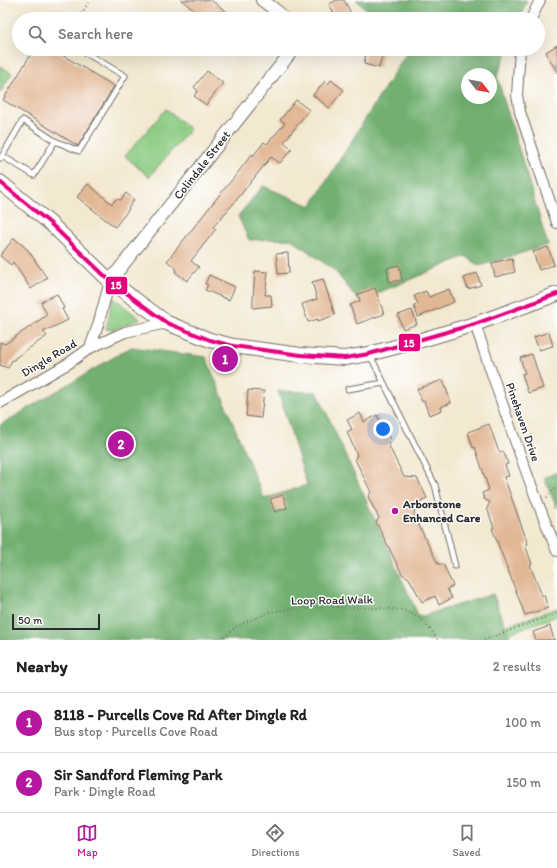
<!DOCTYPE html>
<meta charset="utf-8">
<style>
body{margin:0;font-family:Itim,sans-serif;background:#f6f6f6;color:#222}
.compass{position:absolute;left:461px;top:68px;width:36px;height:36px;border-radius:50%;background:#fff;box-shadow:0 4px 16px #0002;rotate:121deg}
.scale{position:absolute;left:12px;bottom:10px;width:88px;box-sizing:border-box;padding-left:4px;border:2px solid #2b2b2b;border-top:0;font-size:11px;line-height:14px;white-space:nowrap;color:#2b2b2b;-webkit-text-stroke:3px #fff;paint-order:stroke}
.you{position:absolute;left:383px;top:429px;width:14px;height:14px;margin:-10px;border:3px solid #fff;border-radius:50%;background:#1a73e8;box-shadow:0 0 0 6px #1a73e833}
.badge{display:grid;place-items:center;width:26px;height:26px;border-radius:50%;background:#b5179e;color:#fff;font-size:13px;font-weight:700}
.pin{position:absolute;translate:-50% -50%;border:2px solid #fff;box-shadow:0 1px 4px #0006}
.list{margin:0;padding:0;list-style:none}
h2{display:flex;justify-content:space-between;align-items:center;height:52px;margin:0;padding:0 16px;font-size:17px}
h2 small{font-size:13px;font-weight:400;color:#767676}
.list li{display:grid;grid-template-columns:26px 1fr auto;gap:12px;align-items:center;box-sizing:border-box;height:60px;padding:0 16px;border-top:1px solid #e0e0e0}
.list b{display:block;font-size:15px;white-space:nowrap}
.list p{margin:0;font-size:13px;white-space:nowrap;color:#767676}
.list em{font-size:13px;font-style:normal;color:#767676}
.icon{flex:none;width:22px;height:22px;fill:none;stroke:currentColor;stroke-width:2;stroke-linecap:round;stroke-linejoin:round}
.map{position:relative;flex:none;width:557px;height:640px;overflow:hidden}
.search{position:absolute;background:#fff;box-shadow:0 4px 16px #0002;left:12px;right:12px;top:12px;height:44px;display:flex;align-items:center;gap:10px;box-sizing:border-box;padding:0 14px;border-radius:22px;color:#767676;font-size:15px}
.sheet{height:172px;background:#fff}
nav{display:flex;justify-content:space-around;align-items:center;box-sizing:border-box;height:56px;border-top:1px solid #e0e0e0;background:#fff;font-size:11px;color:#767676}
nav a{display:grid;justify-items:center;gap:2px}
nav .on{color:#b5179e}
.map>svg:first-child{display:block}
.green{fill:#8dcc83;stroke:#5c7c57}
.forest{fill:#72b071;stroke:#4e6e4e;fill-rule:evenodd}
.building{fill:#e2b794}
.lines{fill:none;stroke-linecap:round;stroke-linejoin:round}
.service-casing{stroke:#716d65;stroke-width:7}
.minor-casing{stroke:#716d65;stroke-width:12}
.tertiary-casing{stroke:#716d65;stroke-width:14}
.secondary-casing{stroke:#716d65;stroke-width:16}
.path{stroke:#716d65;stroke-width:2;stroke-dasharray:1 3;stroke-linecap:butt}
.service{stroke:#fff;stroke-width:5}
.minor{stroke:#fff;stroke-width:10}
.tertiary{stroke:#fff;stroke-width:12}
.secondary{stroke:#fff;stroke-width:14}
.bus-1-casing{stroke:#fff;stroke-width:7}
.bus-1{stroke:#e5007d;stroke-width:4}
.poi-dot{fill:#b5179e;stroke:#fff;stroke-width:1.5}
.labels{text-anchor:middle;stroke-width:3;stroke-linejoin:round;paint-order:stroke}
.street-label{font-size:12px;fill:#2b2b2b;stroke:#fff}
.poi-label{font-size:12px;font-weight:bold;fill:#2b2b2b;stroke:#fff;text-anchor:start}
.line-badge{stroke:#fff;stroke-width:1.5}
.badge-label{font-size:11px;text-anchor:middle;font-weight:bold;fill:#fff}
</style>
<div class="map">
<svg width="557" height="640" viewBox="0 0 557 640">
<rect width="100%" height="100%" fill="#fff"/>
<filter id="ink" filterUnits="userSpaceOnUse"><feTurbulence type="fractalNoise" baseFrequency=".025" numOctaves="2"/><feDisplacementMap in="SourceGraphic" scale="8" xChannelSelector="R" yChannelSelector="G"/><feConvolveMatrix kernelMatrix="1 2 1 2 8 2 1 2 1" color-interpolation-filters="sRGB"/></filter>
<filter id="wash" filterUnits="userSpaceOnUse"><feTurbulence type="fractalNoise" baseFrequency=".012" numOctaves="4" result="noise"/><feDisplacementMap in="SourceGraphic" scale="16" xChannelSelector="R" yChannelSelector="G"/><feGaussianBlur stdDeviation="0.9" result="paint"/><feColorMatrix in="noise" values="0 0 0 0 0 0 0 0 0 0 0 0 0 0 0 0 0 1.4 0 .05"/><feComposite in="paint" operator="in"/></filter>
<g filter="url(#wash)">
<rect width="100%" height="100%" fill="#f3e8d0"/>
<!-- green -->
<path class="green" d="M0 66 12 73 0 93Z
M166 109 190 129 149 177 125 156Z
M113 297 140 319 112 330 106 329Z
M557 608V616L501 636 499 628Z"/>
<!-- forest -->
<path class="forest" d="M356 0H527L520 19H377Z
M409 49H508L497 77 548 245 479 266 466 256 359 301 335 271 291 239 249 240 238 216 263 186 311 206ZM467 74H491V98H467Z
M131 347 206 357 264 499 307 485 278 391 317 392 419 617 493 594 511 640H0V425Z
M557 472V508L544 478Z"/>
<g id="blocks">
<!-- building -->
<path class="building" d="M181 0H211L227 12 221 19H200L193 14 195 11Z
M337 0H344L354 19H337L329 4Z
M557 45V73L546 52Z
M34 49H52L114 86 78 146 3 100Z
M367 49H384L379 68 364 64Z
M207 71 223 83 206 105 194 96 198 91 194 87Z
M331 80 344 90 329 108 313 95 325 81 328 84Z
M296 100 309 110 284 142 292 149 280 163 271 157 234 203 213 227 216 229 191 261 199 267 187 281 175 272 177 269 167 261 221 193 236 175 252 154 253 156 264 142 267 144 285 123 280 120Z
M88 184 112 204 116 199 121 200 126 193 134 200 128 208 129 209 115 227 77 197Z
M14 238 28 250 47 278 31 289 13 262 11 265 0 256Z
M548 247 554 265 539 270 533 252Z
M288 253 289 273 278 274 276 254Z
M512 258 515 272 495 277 492 263Z
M399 265 402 280 389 282 387 268Z
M255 271 268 272 265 295H271L272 306 253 308V299Z
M477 273 481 285 468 289 464 278Z
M209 275 235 287 229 300 205 290 208 285 205 284Z
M323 279 335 315 318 321V319L308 322 302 304 317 299 312 282Z
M375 288 384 314 357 324 350 305 360 301 358 294Z
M449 289 454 302 418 317 414 306 418 304 414 296 426 291 429 297Z
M57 294 64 308 62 309 68 320 43 332 47 336 15 358 14 360H12L8 368 0 365V342L5 344 47 315 41 302Z
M412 310 417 324 403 329 398 315Z
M549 332 553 346 539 350 534 337Z
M532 354 543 388 528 393 522 374 525 373 520 358Z
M443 380 451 403 441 407 442 410 429 415 424 401 422 402 417 389Z
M248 390 264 391 261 418 246 416Z
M360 413 364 422 377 415 391 441 388 444 404 477 417 478 427 498 415 504 414 516 438 564H443L453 586 447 589 452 598 439 605 435 596 422 602 409 578 402 574 376 522 379 518 368 497 371 492 355 459 357 455 347 432 352 429 347 420Z
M489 424 499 452 503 451 508 464 505 465 509 476 504 477 528 544 525 545 532 564 530 565 542 596 544 595 548 608 525 615 492 528H494L487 508 490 502 484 499 482 493 489 490 475 447 473 448 468 432Z
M283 495 287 508 275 512 270 499Z
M550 626 554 640H536L533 632Z"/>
</g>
</g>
<g filter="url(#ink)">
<use href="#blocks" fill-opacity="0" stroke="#716d65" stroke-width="1"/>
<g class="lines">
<defs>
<path id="service" d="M2 156 34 175 55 141 79 151 125 76 84 52
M1 158 23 120 55 141
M370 355 435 485 455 566
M348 389 384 383"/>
<path id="minor" d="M531 19 540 0
M520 49 517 95 520 112 557 223
M475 324C501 400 526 476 557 551
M90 348 98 325 110 281
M0 403 69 363 90 348 125 332 167 323"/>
<path id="tertiary" d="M262 0 278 12 284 19
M110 281 292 51V49"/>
<path id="secondary" d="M0 182 51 224 110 281 167 323 210 340 233 346 301 355 345 358 369 354 418 341 475 324 557 294"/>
</defs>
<!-- service casing -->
<use href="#service" class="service-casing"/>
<!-- minor casing -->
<use href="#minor" class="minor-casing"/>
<!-- tertiary casing -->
<use href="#tertiary" class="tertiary-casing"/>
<!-- secondary casing -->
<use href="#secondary" class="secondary-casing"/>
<!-- path -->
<path class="path" d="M78 19 77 17 82 13 90 0
M547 498 551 492 557 487
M221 640 237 626 270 612 289 609 333 607 380 608 403 610 419 617 429 628 438 640
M484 640 557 613"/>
<!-- service -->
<use href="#service" class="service"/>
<!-- minor -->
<use href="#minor" class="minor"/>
<!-- tertiary -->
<use href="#tertiary" class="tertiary"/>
<!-- secondary -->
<use href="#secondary" class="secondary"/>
<defs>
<path id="bus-1" d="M0 182 51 224 110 281 167 323 210 340 233 346 301 355 345 358 369 354 475 324 557 294"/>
</defs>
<!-- bus-1 casing -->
<use href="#bus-1" class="bus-1-casing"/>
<!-- bus-1 -->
<use href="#bus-1" class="bus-1"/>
</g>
</g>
<!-- markers -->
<circle class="poi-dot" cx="395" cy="511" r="4"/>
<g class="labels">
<!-- street labels -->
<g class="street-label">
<text transform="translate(202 165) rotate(-52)" y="4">Colindale Street</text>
<text transform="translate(49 358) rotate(-31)" y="4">Dingle Road</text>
<text transform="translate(523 422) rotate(71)" y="4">Pinehaven Drive</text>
<text transform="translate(332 600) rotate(-1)" y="4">Loop Road Walk</text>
</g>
<!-- poi labels -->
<g class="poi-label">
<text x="403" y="508">Arborstone<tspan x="403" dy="14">Enhanced Care</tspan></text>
</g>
</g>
<g class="line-badge">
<rect x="105" y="276" width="23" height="19" rx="4" fill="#e5007d"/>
<rect x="398" y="333" width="23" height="19" rx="4" fill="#e5007d"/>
</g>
<g class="badge-label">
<text x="116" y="289">15</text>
<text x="409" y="347">15</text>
</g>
</svg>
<svg class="compass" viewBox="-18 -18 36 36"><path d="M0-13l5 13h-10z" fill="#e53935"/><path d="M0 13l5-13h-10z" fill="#767676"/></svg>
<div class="scale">50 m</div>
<div class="you"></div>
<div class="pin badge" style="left:225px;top:359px">1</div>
<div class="pin badge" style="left:121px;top:444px">2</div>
<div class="search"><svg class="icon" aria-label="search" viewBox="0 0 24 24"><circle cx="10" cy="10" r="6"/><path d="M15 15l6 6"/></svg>Search here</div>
</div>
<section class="sheet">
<h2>Nearby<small>2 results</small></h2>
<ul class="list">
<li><span class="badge">1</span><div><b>8118 - Purcells Cove Rd After Dingle Rd</b><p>Bus stop · Purcells Cove Road</p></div><em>100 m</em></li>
<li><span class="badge">2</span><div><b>Sir Sandford Fleming Park</b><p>Park · Dingle Road</p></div><em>150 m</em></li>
</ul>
</section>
<nav>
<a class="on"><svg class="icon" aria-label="map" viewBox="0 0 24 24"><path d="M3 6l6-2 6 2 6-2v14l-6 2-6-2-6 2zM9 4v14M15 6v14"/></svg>Map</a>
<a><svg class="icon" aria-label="directions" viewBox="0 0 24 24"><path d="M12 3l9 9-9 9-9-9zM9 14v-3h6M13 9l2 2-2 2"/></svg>Directions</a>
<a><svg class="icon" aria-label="saved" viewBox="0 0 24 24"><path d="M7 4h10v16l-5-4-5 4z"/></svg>Saved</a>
</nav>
